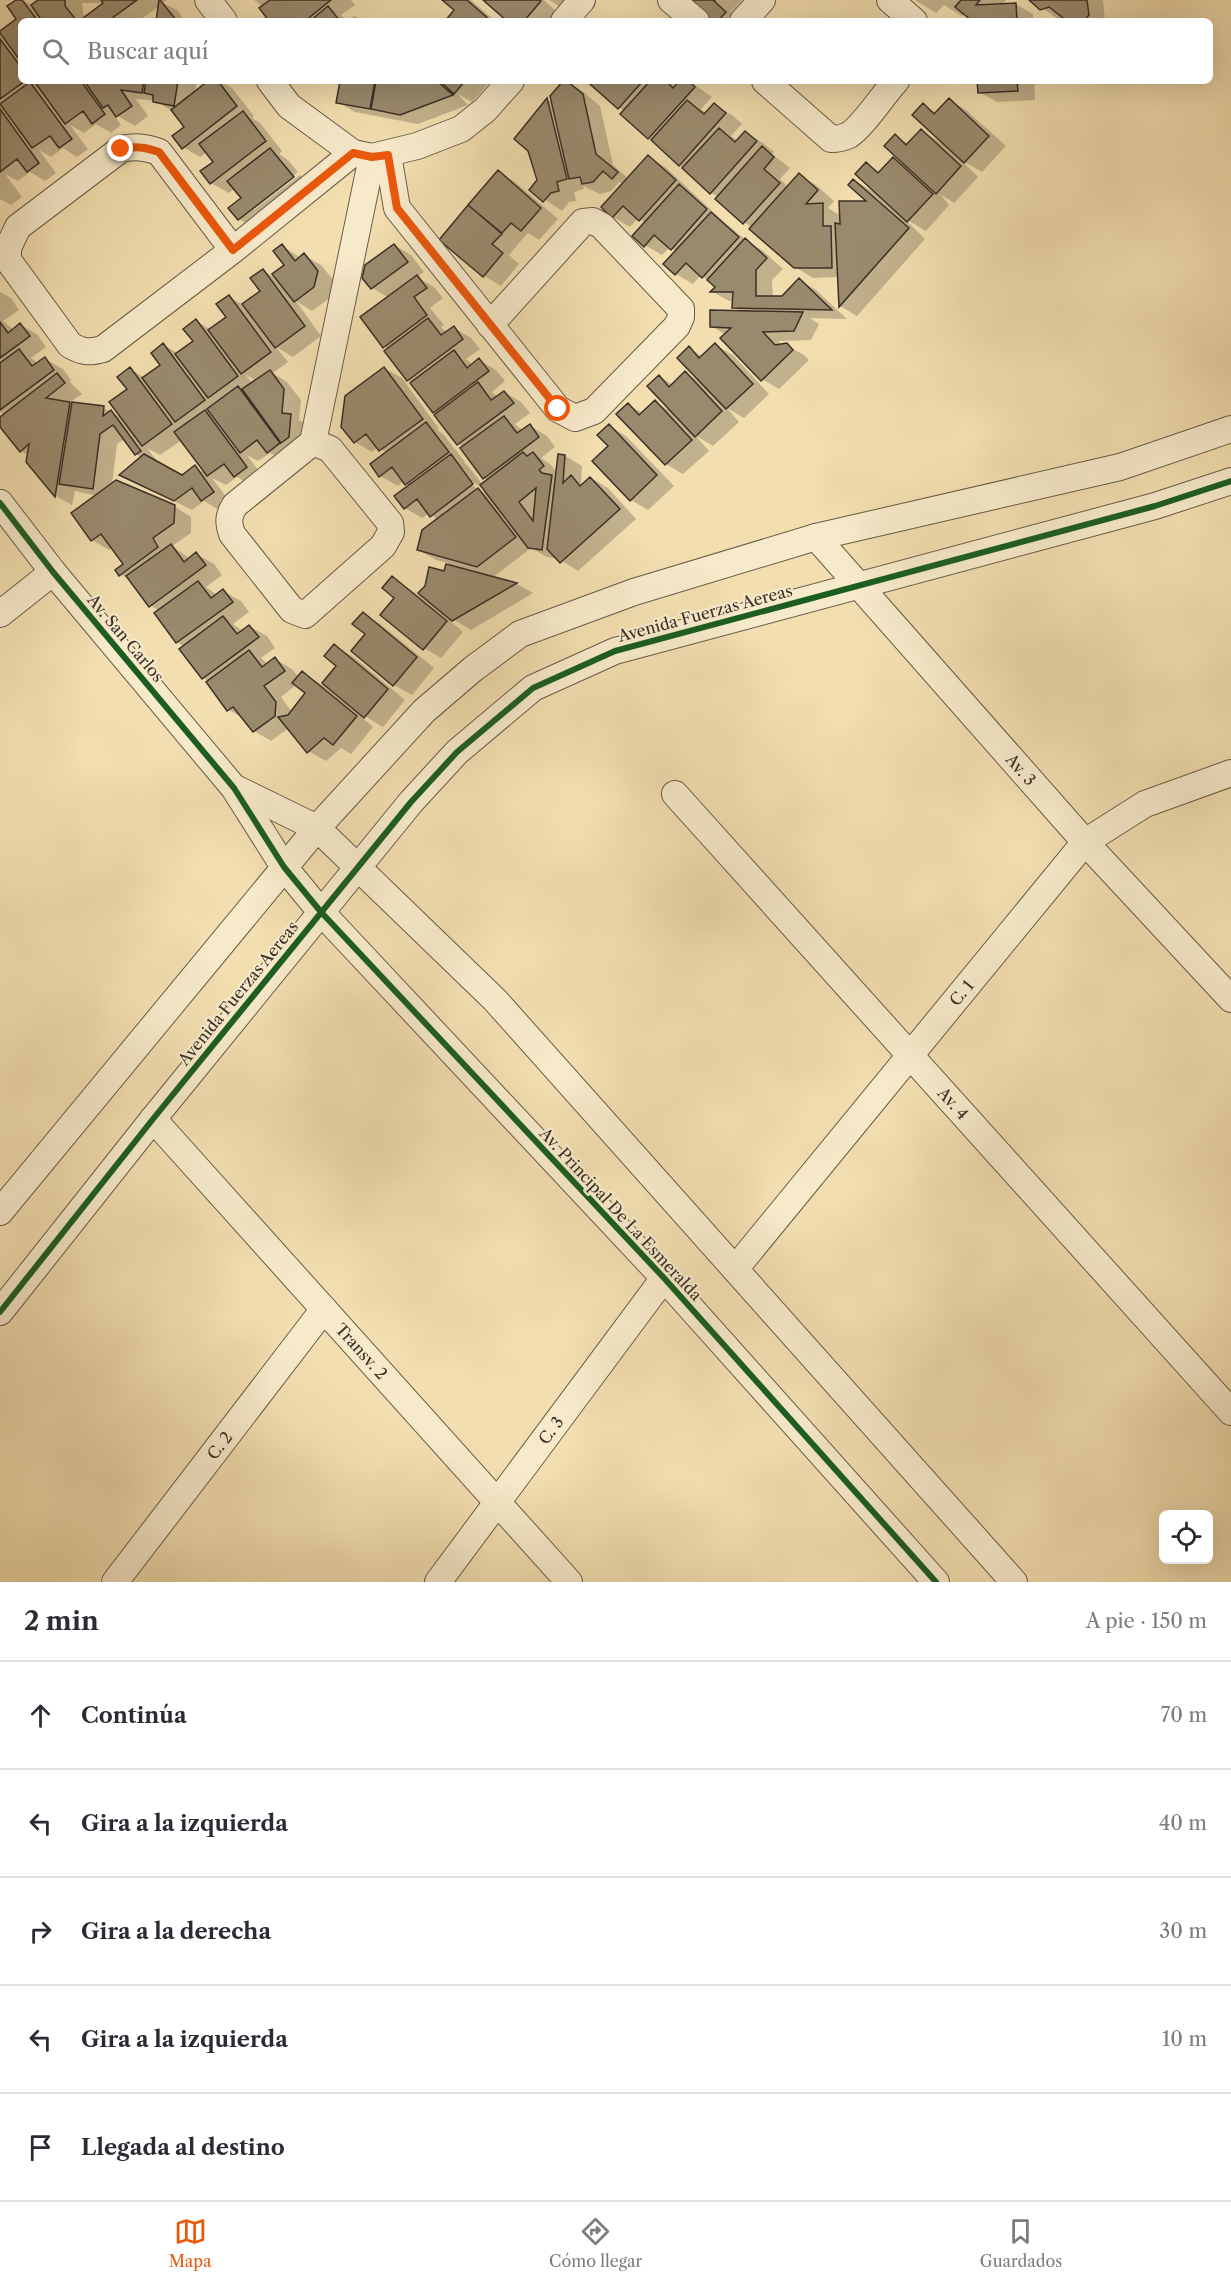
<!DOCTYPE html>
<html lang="es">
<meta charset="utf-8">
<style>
body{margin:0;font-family:"Libre Caslon Text",serif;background:#f7f7f7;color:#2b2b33}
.controls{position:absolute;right:18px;bottom:18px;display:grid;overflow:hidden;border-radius:9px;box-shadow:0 6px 24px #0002}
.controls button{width:54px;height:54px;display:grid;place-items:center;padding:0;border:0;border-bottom:2px solid #e1e1e2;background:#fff;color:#2b2b33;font:30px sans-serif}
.stop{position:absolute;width:18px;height:18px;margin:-14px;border:4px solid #ea580c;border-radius:50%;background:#fff}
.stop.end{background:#ea580c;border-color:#fff;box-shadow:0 2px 6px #0008}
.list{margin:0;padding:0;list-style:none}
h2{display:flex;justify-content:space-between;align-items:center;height:78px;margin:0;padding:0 24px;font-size:26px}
h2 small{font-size:20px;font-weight:400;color:#7c7c81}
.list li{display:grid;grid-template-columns:39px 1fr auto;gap:18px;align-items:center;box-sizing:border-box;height:108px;padding:0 24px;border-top:2px solid #e1e1e2}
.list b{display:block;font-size:22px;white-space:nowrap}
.list em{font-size:20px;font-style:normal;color:#7c7c81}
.icon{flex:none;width:33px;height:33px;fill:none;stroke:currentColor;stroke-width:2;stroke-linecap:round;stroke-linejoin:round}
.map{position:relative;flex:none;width:1231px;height:1582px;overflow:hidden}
.search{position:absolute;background:#fff;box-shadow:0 6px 24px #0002;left:18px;right:18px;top:18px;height:66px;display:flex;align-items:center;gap:15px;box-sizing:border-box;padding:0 21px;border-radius:9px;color:#7c7c81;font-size:22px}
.sheet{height:618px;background:#fff}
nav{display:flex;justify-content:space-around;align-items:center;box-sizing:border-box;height:84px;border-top:2px solid #e1e1e2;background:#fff;font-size:16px;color:#7c7c81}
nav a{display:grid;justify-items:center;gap:3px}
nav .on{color:#ea580c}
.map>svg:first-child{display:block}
.shadow{fill:#0003;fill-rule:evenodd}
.building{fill:#9a8a6d;stroke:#3b2f26;stroke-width:1.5;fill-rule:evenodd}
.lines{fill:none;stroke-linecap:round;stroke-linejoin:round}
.minor-casing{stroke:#695b48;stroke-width:28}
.minor{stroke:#f7eacb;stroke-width:26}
.cycleway-casing{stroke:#f7eacb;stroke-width:10}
.cycleway{stroke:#1b5e20;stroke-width:6}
.route{stroke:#ea580c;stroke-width:8}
.labels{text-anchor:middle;stroke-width:4.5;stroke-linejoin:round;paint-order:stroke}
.street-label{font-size:16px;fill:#3b2f26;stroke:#f7eacb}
</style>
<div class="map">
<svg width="1231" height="1582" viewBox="0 0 1231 1582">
<rect width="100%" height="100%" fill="#f2deaf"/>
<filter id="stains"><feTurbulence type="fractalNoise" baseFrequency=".00333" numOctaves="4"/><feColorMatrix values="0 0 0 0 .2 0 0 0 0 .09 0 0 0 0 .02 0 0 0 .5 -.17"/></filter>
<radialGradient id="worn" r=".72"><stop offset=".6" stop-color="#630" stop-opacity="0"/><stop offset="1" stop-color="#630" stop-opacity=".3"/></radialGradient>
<!-- shadow -->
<path class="shadow" d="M18 0H23L33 6 41 0H167L163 3 177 10 185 21H157L160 6 138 21H21V81H197L195 93 210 81H220L232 88 254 116 252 118 260 123 282 151 279 154 288 160 298 172 254 205V210L300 175 310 188 256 229 239 219 243 199 235 188 229 193 211 183 215 162 207 152 200 157 183 147 186 127 172 111 156 101 136 99 148 116 135 126 113 113 121 125 111 133 96 124 84 133 70 125 88 149 77 157 63 148 51 157 39 150 56 173 45 181 30 172 18 181 5 174 22 197 11 205 0 199V31L2 32 19 20ZM82 3H106L84 19Z
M254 0H351L355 5 341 15 348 21 354 16 364 21H271L263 7Z
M445 0H471L495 21H447L456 10Z
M485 0H544L557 12 549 21H509Z
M549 0H568L561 7Z
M692 0H742L731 12 740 21H714Z
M915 0H1006L1001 5 1015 4 1033 14V21H975L965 13 962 16 944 5 936 13Z
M1031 0H1103L1105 21H1069L1065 17 1058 19Z
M342 81H491L472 102 458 94 468 105 418 124 355 112 338 102Z
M565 81 582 91 600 106 613 165 629 179 648 157 665 167 723 221 748 242 762 250 783 269 772 280 773 297H783L799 280 816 290 847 319 810 318 819 324 811 340 778 341 782 345H786L804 355 809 360 779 389 762 379 726 335 711 326 742 312 734 307V301H729L713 292 717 287 701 275 693 284 676 274 677 252 670 247 662 255 645 245 646 223 638 218 630 227 613 217 624 184 619 182 611 191 600 194 583 186 584 189 574 192 576 201 569 202 562 211 531 190 538 180 529 150 516 139 548 100 553 103Z
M594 81H669L676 87 681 81H689L712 97 701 109 706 113 714 105 732 115 742 124 731 136 738 141 746 133 763 143 774 152 772 154 790 168 780 179 788 187 799 175 816 185 834 201 828 208 841 216 870 202 854 180 877 194 866 164 880 172 893 159 907 167 895 136 909 144 921 131 942 143 923 105 937 113 949 100 966 110 1006 146 982 172 961 160 978 177 954 203 940 194 949 205 926 231 904 218 925 239 857 316 840 306 839 277 813 278 795 267 753 228 744 222 719 197 711 193 622 114 625 111 619 108Z
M979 81H1034L1035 100 997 102 979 92Z
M498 172 515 182 558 219 539 240 528 233 519 243 509 255 519 264 501 286 484 276 441 240Z
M394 245 411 255 424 272 417 277 434 287 443 298 430 308 444 325 441 327 447 333 454 328 471 338 480 349 466 359 473 365 479 360 496 370 505 381 492 392 498 397 504 392 521 402 530 413 515 424 523 431 530 426 547 436 555 447 541 458 550 464 557 473 559 456H565L582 466 581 483 584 485 591 478 608 488 636 519 578 571 559 559 547 557 531 548 492 578 517 584 533 593 471 630 449 617 448 619 463 632 441 658 424 648 396 598 393 578 418 595 426 586 445 573 448 563 436 560 419 550 438 520 429 513 422 518 405 508 410 486 404 481 398 486 380 476 387 453 378 447 372 452 355 442 384 368 402 378 439 429 437 430 443 434 465 462 464 463 468 466 483 485 488 481 484 478 464 447 458 444 413 383 408 380 389 349 384 346 389 298 372 288 364 278ZM468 479 484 489 485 493 466 482Z
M282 246 301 258 304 255 321 265 335 282 331 297 312 311 296 301 321 336 293 357 276 347 288 362 273 373 287 382 301 400 299 420 308 425 285 461 270 453 258 461 247 455 263 477 252 486 237 477 226 485 212 478 230 502 219 510 204 501 192 510 122 475 142 458 136 454 125 439 117 444 112 485 174 506 191 517V533L172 546 190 559 196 554 214 564 222 575 206 587 217 595 223 591 241 601 249 612 233 624 243 631 249 626 267 636 275 648 261 658 268 664 275 659 292 669 299 678 303 673 322 685 338 666 334 646 352 656 405 700 383 727 360 713 359 715 373 727 351 754 341 748 326 761 308 751 289 728 271 741 254 731 245 719 229 710 209 681 203 678 185 647 177 642 159 611 150 605 132 581 120 574 126 564 113 547 109 550 92 540 97 496 75 491 72 505 56 496 28 462 29 455 21 451 0 424V419L5 415 0 412V292L11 298 19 310 3 321 14 330 21 325 38 335 46 347 31 358 39 364 45 359 63 369 71 380 69 381 82 394 69 403 103 408 124 419 130 369 145 378 162 366 164 345 179 354 195 341 196 321 211 330 228 317 229 297 243 305 262 291 263 271 278 279 286 265ZM246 375 257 381 253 384ZM182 440 208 475 195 467 182 477 156 462 157 461 147 448 160 455ZM296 685 307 693 292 712 281 697Z
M715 345 733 355 769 394 744 418 727 408 739 422 713 446 695 435 709 451 683 474 666 464 618 414 628 405 643 413 655 402 672 412 659 376 673 385 685 373 701 382 689 348 703 357Z
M609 426 626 436 674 486 648 510 631 500Z
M363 614 380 624 434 668 412 695 394 685 353 651 367 634Z"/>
<!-- building -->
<path class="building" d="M16 0H22L38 21H21V62L0 33V31L16 19 7 6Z
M38 0H65V6L77 21H42L31 5Z
M101 0H137L108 21H79L103 3Z
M159 0H160L177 21H156Z
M270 0H331L305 21H269L259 8Z
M442 0H467L491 21H445L454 10Z
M483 0H540L541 1 524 21H507Z
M689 0H715L714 1 726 12 718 21H712Z
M961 0H980L976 5 1016 3 1017 21H972L955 7Z
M1029 0H1087L1089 15 1084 21H1067L1049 7 1040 10Z
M328 6 340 21H310Z
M0 39 21 67V81H25L0 99Z
M34 81H81L105 114 92 124 83 111 65 124Z
M84 81H144L142 93 121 90 132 106 116 117 108 105 103 108Z
M146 81H178L174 106 153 102V95L144 93Z
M208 81H218L237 106 182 149 172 136 184 127 171 110Z
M340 81H375L370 109 336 103Z
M376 81H437L453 95 400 115 371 109Z
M440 81H465L454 94Z
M563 81H567L583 94 596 154 618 172 612 179 603 171 593 182 582 184 580 177 569 179 550 96Z
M592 81H643L618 109 590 84Z
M650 81H666L673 88 679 81H689L695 87 648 139 620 114Z
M977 81H1017L1018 91 978 93Z
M30 82 72 139 59 148 50 136 32 148 0 104Z
M547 98 567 179 557 182 559 191 551 193 543 202 529 190 537 180 528 151 514 139Z
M949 98 989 136 964 163 912 115 923 103 934 114Z
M687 100 704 114 714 103 726 113 679 166 651 140Z
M0 109 39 163 27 172 17 159 0 172Z
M243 111 266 141 210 184 200 171 213 162 199 144Z
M719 128 735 142 745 131 757 141 710 194 682 168Z
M921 129 961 166 936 194 884 146 895 134 906 145Z
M762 146 774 157 764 169 780 183 743 224 715 199Z
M270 148 294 177 238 220 228 208 241 198 227 181Z
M648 155 676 180 639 221 623 206 612 218 601 207Z
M893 157 933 194 907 222 855 174 866 162 878 173Z
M498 170 541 208 521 231 511 223 502 233 468 205Z
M799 173 818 190 806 204 823 203V226H831L832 268H794L749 229Z
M853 179 909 228 839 307 835 223 840 224 839 201H866L848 185Z
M679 184 707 209 671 250 654 235 644 247 632 236Z
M468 205 502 234 492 244 503 253 483 277 439 240Z
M711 212 739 237 702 278 686 263 675 275 663 264Z
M745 238 767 258 756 270V296H782L799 278 832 310 732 308 733 292H710L715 287 707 280Z
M282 244 295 261 304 253 318 271 314 287 294 302 272 274 284 265 273 251Z
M394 244 408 262 371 289 362 278 365 265Z
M263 269 305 326 275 348 242 304 260 291 250 278Z
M417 275 427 288 414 297 427 315 383 348 360 317Z
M229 295 271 352 241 374 208 330 226 317 216 304Z
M710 310 803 312 794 331 763 332 775 345 787 343 793 350 761 381 720 338 731 328 710 327Z
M428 318 441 335 454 326 463 339 407 381 384 351Z
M196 319 238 376 208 398 175 354 193 341 183 329Z
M0 322 8 333 20 323 30 336 0 358Z
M163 343 205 400 175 422 142 378 160 365 151 353Z
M715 343 753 384 726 409 677 358 689 346 699 358Z
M19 349 32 366 45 357 54 370 0 410V363Z
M454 350 467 368 479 358 489 371 433 413 410 383Z
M130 367 172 424 142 446 109 402 127 389 117 377Z
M384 367 423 419 379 451 366 434 354 443 341 427 345 396Z
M270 370 284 389 282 413 291 414 289 437 281 443 242 389Z
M685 371 722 411 695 437 647 386 659 375 669 387Z
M57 373 65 383 46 398 70 402 55 497 26 462 29 444 20 452 0 427V417Z
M478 382 491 400 504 391 514 403 457 445 434 415Z
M238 386 280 443 267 453 257 440 240 453 207 409Z
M655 400 692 440 665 465 616 414 628 403 639 415Z
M72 402 104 406 103 416 111 410 141 451 135 455 113 425 100 434 93 489 59 484Z
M205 410 247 467 234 477 224 464 207 476 174 432Z
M504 416 517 433 530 424 539 437 483 479 460 448Z
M426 422 449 452 405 485 392 467 379 477 370 464Z
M609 424 657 475 630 501 592 461 608 446 597 435Z
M523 452 527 456 533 452 544 466 539 470 542 473 552 475 542 550 528 548 480 485ZM536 488 533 521 519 502Z
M144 454 182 475 195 465 214 492 201 501 192 488 174 501 119 475Z
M451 454 473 484 430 517 417 499 404 509 394 496Z
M558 454 565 455 563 483 571 475 580 486 590 477 620 509 560 563 547 549Z
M116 480 175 505 174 523 153 538 158 547 119 576 115 570 123 564 101 534 91 541 71 513Z
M478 488 516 537 477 567 417 550 422 530Z
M171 544 184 562 196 552 206 565 149 607 126 576Z
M446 564 517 583 452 621 418 593 425 586 429 567 444 571Z
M392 576 447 621 423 650 380 615 394 598 382 588Z
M198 581 211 598 223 589 233 602 176 643 154 613Z
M363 612 417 657 393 686 351 651 365 634 352 624Z
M223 616 237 634 249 625 259 637 202 679 179 649Z
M334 644 388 689 364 718 322 683 336 666 324 656Z
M249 650 262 667 275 657 285 671 264 686 276 702 275 716 253 732 233 707 227 711 206 682Z
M302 671 357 716 333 745 324 738 307 753 278 717 288 715 305 693 292 683Z"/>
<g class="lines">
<defs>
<g id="minor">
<path d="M208 0 224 21"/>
<path d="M671 0 696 21"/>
<path d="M890 0 914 21"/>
<path d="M564 21 582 0"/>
<path d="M743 21 762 0"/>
<path d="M270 81 289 106 353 153 372 157 417 146 461 129 485 110 511 81"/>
<path d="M765 81 831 139C837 139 843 138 849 135 864 125 883 95 896 81"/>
<path d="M388 155 397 208 558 409 575 418 594 411 677 326 681 317V309L602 226 593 221 583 222 490 325"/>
<path d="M233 250 159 152C145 147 135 146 121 149L18 227 8 248V260L70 345C82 352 89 353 103 349L233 250 353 153"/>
<path d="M313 442 330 449 390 523 391 532 383 546 305 615 292 610 232 534C228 522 228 516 235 505L313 442 372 157"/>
<path d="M0 503 53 572 234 788 284 867 321 912 664 1278 936 1582"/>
<path id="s1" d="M816 537 1085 842 1231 999"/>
<path d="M0 614 53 572"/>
<path d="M235 788 317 828 495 1000 1014 1582"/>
<path id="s2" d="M675 794 1231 1412"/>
<path id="s3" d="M153 1119 569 1582"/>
<path d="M0 1212 317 828 424 711 473 669 520 634 634 592 816 537 1120 467 1231 429"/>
<path id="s4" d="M735 1269 1085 842 1145 804 1231 773"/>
<path d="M0 1312 153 1119 411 802 457 752 533 688 615 651 1155 506 1231 481"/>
<path id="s5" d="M115 1582 324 1309"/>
<path id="s6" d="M438 1582 664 1278"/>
</g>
</defs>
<!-- minor casing -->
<use href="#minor" class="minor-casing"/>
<!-- minor -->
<use href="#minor" class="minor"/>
<defs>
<path id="cycleway" d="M0 503 53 572 234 788 284 867 321 912 664 1278 936 1582
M0 1312 153 1119 411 802 457 752 533 688 615 651 1155 506 1231 481"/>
</defs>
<!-- cycleway casing -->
<use href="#cycleway" class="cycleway-casing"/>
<!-- cycleway -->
<use href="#cycleway" class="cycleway"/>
</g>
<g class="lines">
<!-- route -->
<path class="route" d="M121 149C135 146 145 147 159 152L233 250 353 153 372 157 388 155 397 208 558 409"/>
</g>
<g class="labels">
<!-- street labels -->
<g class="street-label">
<text transform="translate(705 613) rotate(-15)" y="6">Avenida Fuerzas Aereas</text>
<text transform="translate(126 638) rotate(50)" y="6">Av. San Carlos</text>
<text dy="6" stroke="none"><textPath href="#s1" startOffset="310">Av. 3</textPath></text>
<text dy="6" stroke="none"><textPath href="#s4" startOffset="357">C. 1</textPath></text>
<text transform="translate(238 993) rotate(-51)" y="6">Avenida Fuerzas Aereas</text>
<text dy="6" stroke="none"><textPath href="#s2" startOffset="416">Av. 4</textPath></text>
<text transform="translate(621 1214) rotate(47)" y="6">Av. Principal De La Esmeralda</text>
<text dy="6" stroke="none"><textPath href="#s3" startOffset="312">Transv. 2</textPath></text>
<text dy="6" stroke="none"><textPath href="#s6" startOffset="189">C. 3</textPath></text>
<text dy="6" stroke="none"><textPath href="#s5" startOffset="172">C. 2</textPath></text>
</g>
</g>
<rect width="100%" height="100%" filter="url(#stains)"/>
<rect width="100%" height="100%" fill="url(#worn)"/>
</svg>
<div class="controls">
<button><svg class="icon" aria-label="locate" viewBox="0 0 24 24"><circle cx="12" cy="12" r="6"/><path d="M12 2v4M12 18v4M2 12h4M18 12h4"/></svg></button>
</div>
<div class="stop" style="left:558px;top:409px"></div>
<div class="stop end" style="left:121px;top:149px"></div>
<div class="search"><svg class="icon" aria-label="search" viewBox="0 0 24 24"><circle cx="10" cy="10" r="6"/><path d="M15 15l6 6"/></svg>Buscar aquí</div>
</div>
<section class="sheet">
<h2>2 min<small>A pie · 150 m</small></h2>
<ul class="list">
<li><svg class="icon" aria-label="ahead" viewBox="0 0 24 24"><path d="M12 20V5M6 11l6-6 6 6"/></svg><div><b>Continúa</b></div><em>70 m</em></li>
<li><svg class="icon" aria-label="left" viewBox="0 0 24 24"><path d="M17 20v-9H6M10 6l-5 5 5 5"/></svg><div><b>Gira a la izquierda</b></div><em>40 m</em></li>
<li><svg class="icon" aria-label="right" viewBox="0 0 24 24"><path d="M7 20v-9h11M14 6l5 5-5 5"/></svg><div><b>Gira a la derecha</b></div><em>30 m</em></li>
<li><svg class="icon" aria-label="left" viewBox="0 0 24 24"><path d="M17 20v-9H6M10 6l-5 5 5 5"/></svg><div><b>Gira a la izquierda</b></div><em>10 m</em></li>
<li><svg class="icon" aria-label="arrive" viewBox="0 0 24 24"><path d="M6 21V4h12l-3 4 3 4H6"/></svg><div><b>Llegada al destino</b></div></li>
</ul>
</section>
<nav>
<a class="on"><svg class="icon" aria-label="map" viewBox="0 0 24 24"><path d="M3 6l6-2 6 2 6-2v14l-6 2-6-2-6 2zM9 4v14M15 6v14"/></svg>Mapa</a>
<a><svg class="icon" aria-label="directions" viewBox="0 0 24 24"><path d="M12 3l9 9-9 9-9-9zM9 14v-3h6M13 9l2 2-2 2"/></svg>Cómo llegar</a>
<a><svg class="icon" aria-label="saved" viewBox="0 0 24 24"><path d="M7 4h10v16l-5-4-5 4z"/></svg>Guardados</a>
</nav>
